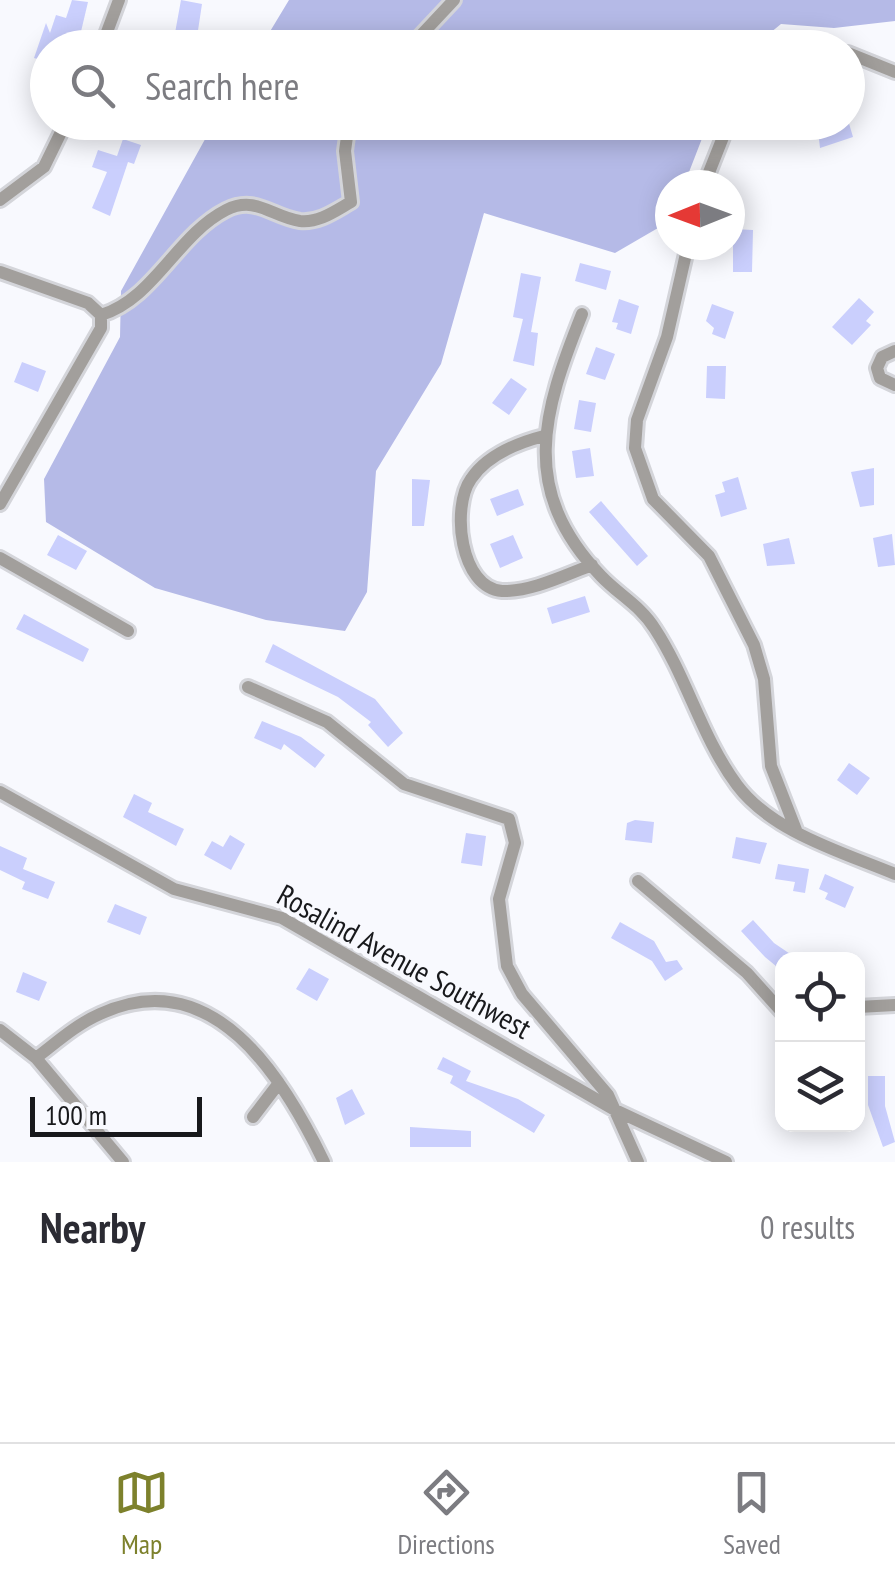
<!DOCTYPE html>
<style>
body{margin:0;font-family:"PT Sans Narrow",sans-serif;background:#f2f2f3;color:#2b2b33}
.controls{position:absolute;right:30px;bottom:30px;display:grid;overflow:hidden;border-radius:20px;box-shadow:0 5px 25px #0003}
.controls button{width:90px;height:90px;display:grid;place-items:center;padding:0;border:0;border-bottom:2px solid #e1e1e2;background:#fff;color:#2b2b33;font:50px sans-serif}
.compass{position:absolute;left:655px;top:170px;width:90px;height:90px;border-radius:50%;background:#fff;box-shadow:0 5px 25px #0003;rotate:269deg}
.scale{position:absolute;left:30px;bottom:25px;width:172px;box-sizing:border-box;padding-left:10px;border:5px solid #18191c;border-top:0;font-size:28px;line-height:35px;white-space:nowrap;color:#18191c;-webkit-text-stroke:8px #f8f9fe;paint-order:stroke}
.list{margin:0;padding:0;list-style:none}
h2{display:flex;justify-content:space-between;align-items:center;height:130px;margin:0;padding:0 40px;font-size:42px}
h2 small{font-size:32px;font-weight:400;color:#7c7c81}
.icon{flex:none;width:55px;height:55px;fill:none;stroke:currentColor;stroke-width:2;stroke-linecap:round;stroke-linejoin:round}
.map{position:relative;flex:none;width:895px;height:1162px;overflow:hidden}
.search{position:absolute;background:#fff;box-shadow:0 5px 25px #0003;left:30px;right:30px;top:30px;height:110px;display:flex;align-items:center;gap:25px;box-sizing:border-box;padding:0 35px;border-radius:55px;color:#7c7c81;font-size:38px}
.sheet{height:280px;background:#fff}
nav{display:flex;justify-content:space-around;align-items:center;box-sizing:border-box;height:140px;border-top:2px solid #e1e1e2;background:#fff;font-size:28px;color:#7c7c81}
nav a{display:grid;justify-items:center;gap:5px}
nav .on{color:#7d812c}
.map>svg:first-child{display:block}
.forest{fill:#b5bae7}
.building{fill:#cacffd}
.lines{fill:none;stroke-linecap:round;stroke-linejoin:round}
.minor-casing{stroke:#d4d5da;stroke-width:18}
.minor{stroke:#a29f9c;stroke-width:12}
.labels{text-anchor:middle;stroke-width:9;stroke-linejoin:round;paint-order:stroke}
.street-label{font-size:30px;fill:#18191c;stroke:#f8f9fe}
</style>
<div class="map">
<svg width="895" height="1162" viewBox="0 0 895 1162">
<rect width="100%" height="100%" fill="#f8f9fe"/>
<!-- forest -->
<path class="forest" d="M289 0H895V21L834 28 781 24 753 47 260 48Z
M214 123H708L684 185H670V221L615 253 484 213 441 364 376 471 367 592 345 631 266 620 155 588 46 522 44 479 120 337 121 291Z"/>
<!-- building -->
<path class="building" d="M72 0 88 2 79 40 73 38 64 48H48V62L34 58 46 23 50 33 56 15 66 18Z
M181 0 202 4 197 37 175 33Z
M848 120 853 137 820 148 817 122Z
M123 139 141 145 134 164 128 162 110 216 92 208 107 172 92 167 98 150 117 156Z
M733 229 753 230 752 272H733Z
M580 263 611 271 606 290 575 281Z
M521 273 541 277 531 332 538 333 534 366 513 361 523 319 513 317Z
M859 298 874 312 866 321 871 325 852 345 832 327Z
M619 299 639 306 631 334 616 329 618 323 612 322Z
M712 304 734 312 725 339 712 334 714 328 706 321Z
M596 347 615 354 605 380 586 374Z
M22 362 46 371 38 392 14 382Z
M707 366H726L725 399 706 398Z
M511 378 527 389 509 415 492 403Z
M579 400 596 403 591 432 574 429Z
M590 448 594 476 576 478 572 451Z
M874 468V505L860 507 851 472Z
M738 477 747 509 721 517 715 495 725 492 722 482Z
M412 479 430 480 424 526H412Z
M518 489 524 505 497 516 490 499Z
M601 501 648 556 637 566 589 512Z
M892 534 895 565 878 567 873 538Z
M58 535 87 551 76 570 47 555Z
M513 535 523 558 500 568 490 544Z
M789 538 795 564 767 566 763 544Z
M585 596 590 612 552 624 547 608Z
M24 614 89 649 83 662 16 629Z
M273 644 375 699 403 733 388 747 368 725 371 722 338 697 265 662Z
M262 721 301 737 325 755 315 768 284 744 281 750 254 738Z
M849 763 870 778 857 795 837 780Z
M134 794 152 803 148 812 184 829 176 846 123 817Z
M635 820 654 822 652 843 625 840 627 823Z
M466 833 486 836 482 866 461 863Z
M230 835 245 844 231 870 204 855 212 841 223 847Z
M736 837 767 843 760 864 732 858Z
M0 846 27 858 23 869 55 882 48 899 22 889 25 882 0 870Z
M778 864 809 869 805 893 793 891 795 882 775 879Z
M825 874 854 887 845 908 825 899 828 893 819 889Z
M115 904 147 917 140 935 107 922Z
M753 920 774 943 799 960H782V971L765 957 741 931Z
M620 922 654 941 666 962 677 960 683 969 665 981 652 961 611 938Z
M309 968 329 979 317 1001 296 989Z
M23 972 47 982 39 1001 16 992Z
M443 1057 471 1071 466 1081 518 1099 545 1115 534 1133 450 1083 453 1076 437 1069Z
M868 1076H885V1106L895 1142 883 1147 868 1105Z
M352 1089 365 1114 345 1125 336 1098Z
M410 1127 471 1131V1147H410Z"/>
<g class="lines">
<defs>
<path id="minor" d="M101 48 119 0
M409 48 454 0
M786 48 808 43 832 48
M848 53 895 72
M704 185 729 122
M0 200 44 167 66 122
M688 245 667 337 637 420 635 448 653 499 709 556 754 645 764 679 771 766 796 830
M0 272 88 303 101 315
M582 314C543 412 518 489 601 576 619 595 641 606 655 629 687 678 702 738 737 785 772 832 842 852 895 874
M101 315C154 299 177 235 226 210 256 195 272 217 300 221 319 223 335 211 351 202L345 151 349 122
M895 351 882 357 877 368 880 378 895 385
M544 436C517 443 487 455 471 479 451 507 460 588 502 591 531 592 565 575 592 565
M0 504 101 328V315
M0 558 128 631
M248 687 327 722 404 784 509 819 515 843 499 899 507 966 522 994 608 1095 638 1162
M0 792 174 889 282 918 615 1110 726 1162
M638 881 747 973 782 1012
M858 1007 895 1005
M0 1030 36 1058 123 1162
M36 1058C57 1042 77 1024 100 1014 213 962 283 1077 324 1162
M253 1117 279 1083"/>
</defs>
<!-- minor casing -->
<use href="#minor" class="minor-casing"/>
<!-- minor -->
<use href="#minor" class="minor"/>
</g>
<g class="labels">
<!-- street labels -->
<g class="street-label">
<text transform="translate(404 962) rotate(29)" y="10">Rosalind Avenue Southwest</text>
</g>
</g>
</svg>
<div class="controls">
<button><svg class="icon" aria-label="locate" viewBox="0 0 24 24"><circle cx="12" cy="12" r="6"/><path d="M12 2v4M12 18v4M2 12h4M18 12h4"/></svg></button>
<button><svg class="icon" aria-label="layers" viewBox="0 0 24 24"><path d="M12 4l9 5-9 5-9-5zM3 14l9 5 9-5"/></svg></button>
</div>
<svg class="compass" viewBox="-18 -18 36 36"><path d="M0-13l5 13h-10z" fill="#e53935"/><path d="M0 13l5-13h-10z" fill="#7c7c81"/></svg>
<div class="scale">100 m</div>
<div class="search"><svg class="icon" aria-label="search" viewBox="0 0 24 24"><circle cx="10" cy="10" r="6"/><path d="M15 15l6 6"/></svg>Search here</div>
</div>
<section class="sheet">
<h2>Nearby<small>0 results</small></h2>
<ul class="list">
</ul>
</section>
<nav>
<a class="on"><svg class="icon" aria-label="map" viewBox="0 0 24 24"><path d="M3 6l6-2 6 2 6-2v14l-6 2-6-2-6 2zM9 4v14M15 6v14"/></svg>Map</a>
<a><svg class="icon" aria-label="directions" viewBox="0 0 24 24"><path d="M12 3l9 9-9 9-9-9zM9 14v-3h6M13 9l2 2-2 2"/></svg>Directions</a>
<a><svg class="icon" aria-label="saved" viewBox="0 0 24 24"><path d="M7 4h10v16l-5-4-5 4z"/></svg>Saved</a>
</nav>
